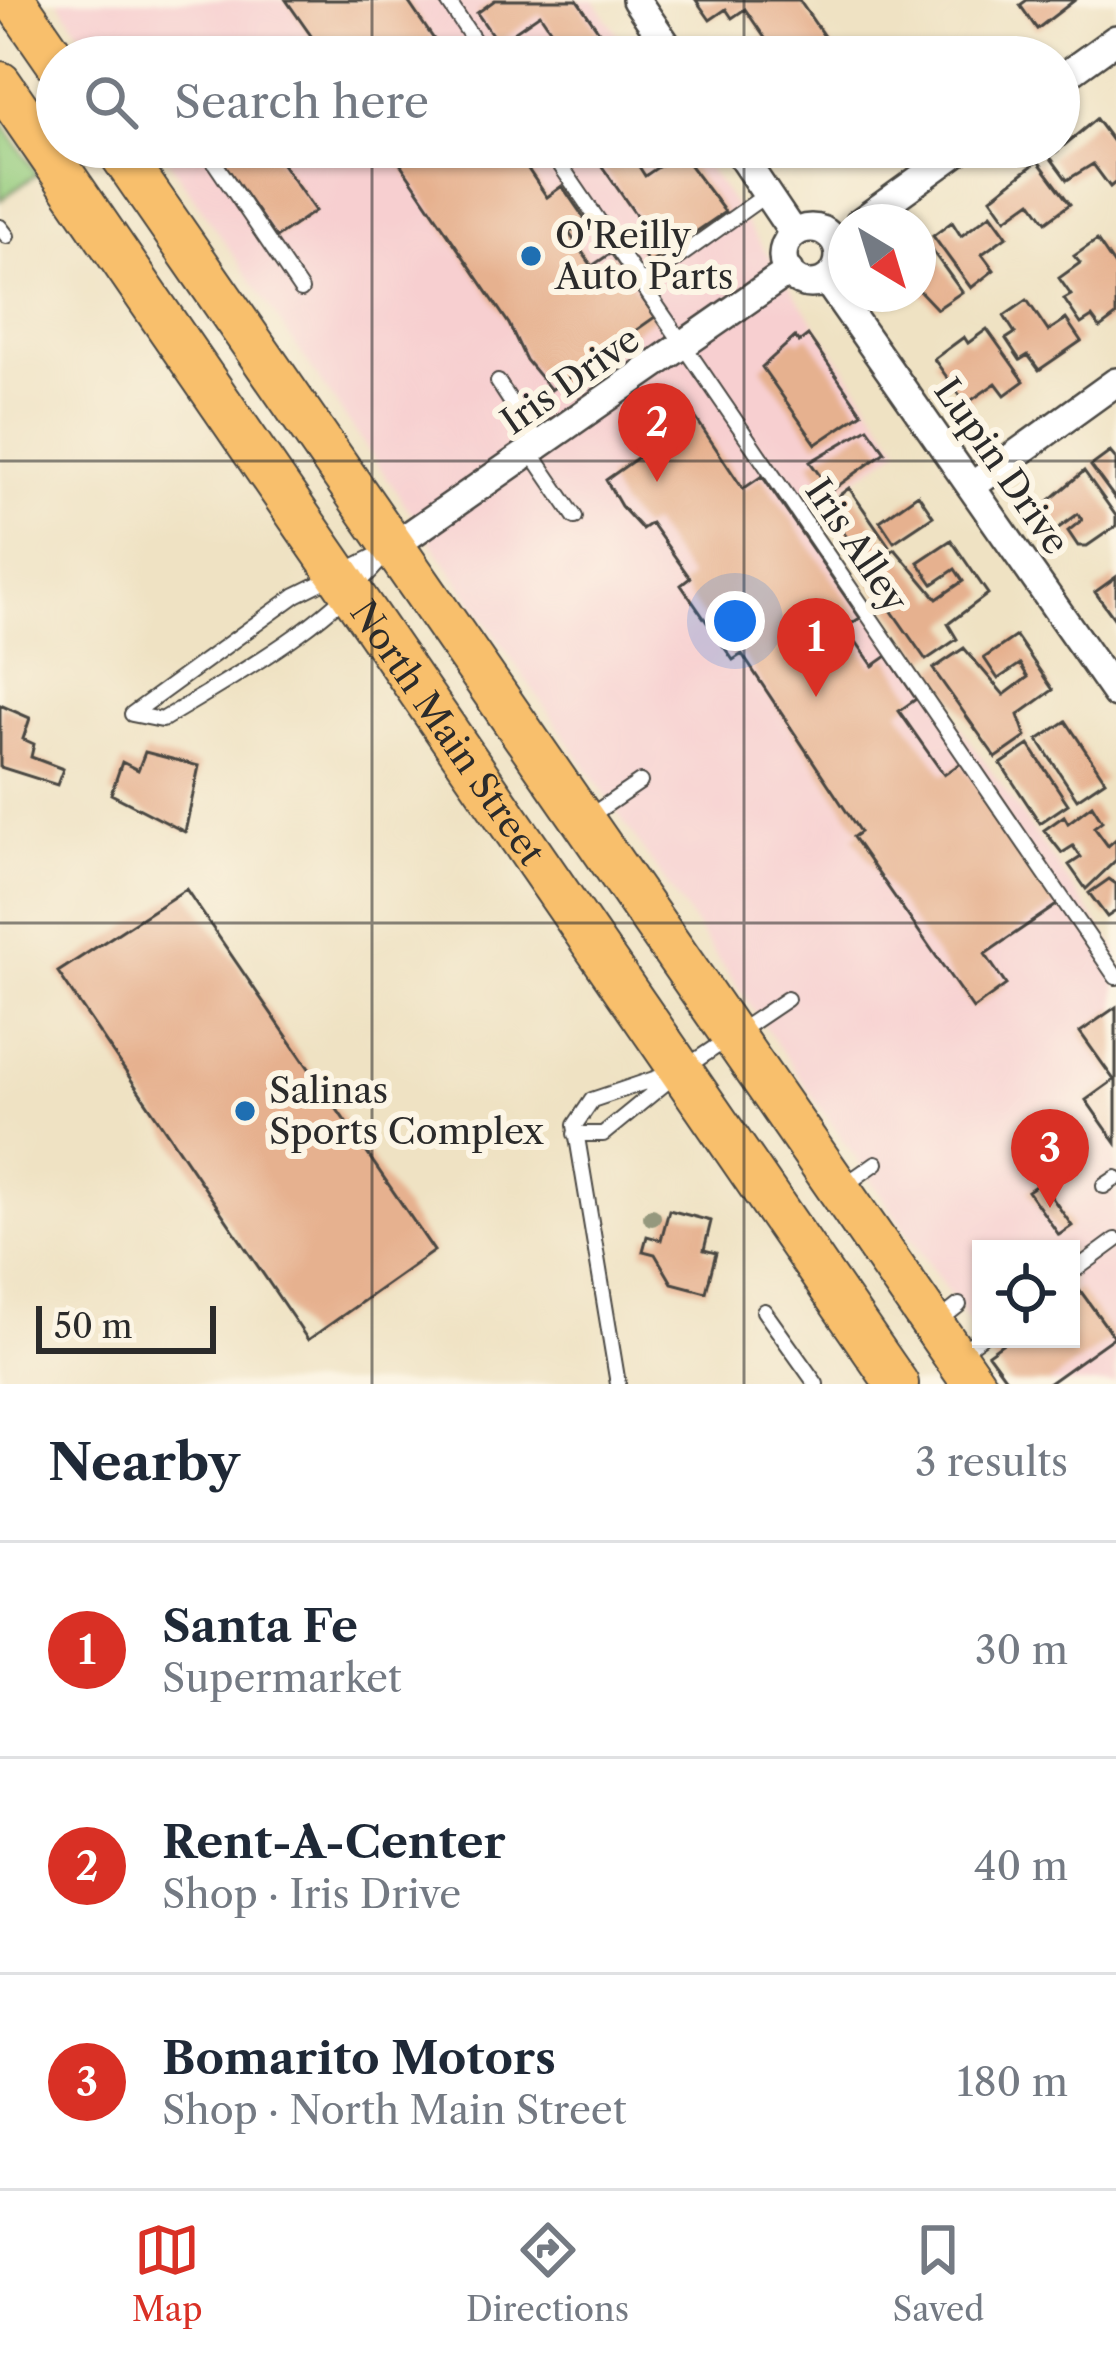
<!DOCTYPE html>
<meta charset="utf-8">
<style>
body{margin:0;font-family:"Libre Caslon Text",serif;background:#f2f2f3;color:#1f2937}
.controls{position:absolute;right:36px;bottom:36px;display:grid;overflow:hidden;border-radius:0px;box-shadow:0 3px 9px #0004}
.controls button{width:108px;height:108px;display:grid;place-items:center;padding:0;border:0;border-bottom:3px solid #e0e1e3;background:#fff;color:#1f2937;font:60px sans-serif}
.compass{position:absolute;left:828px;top:204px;width:108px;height:108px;border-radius:50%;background:#fff;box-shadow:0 3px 9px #0004;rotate:142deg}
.scale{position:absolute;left:36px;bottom:30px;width:180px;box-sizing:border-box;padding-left:12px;border:6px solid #2b2b2b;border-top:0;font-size:33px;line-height:42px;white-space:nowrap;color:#2b2b2b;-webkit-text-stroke:9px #fcf5e5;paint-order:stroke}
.you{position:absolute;left:735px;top:621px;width:42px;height:42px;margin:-30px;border:9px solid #fff;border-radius:50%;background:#1a73e8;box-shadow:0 0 0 18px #1a73e833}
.badge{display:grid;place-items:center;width:78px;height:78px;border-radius:50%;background:#d93025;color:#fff;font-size:39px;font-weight:700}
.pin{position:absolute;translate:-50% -99px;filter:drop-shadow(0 3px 6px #0008)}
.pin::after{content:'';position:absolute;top:63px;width:42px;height:36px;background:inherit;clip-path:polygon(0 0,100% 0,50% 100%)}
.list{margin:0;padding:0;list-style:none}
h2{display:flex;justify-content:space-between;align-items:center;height:156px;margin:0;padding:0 48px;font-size:51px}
h2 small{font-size:39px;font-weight:400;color:#747a83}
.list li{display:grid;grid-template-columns:78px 1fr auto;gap:36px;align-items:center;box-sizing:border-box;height:216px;padding:0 48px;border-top:3px solid #e0e1e3}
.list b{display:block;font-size:45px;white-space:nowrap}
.list p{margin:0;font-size:39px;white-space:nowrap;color:#747a83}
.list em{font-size:39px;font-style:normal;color:#747a83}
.icon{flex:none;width:66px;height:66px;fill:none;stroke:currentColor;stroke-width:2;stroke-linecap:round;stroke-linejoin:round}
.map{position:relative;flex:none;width:1116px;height:1384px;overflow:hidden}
.search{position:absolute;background:#fff;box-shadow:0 3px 9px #0004;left:36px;right:36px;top:36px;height:132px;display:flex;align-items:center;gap:30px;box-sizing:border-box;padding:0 42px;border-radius:66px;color:#747a83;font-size:45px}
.sheet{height:804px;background:#fff}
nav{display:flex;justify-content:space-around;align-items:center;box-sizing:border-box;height:168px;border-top:3px solid #e0e1e3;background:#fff;font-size:33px;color:#747a83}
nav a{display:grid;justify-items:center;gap:6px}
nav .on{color:#d93025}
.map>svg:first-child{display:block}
.built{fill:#f7cfd0;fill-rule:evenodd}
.green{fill:#95cc7e;stroke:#607c54;stroke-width:3}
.building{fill:#e6b18f}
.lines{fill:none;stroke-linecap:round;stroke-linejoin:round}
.lane-casing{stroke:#484642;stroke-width:18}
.street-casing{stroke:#484642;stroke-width:32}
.primary-casing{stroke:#484642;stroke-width:46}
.lane{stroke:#fff;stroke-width:14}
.street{stroke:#fff;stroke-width:27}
.primary{stroke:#f8bf6c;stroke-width:42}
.tree{fill:#95987d}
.grid{fill:none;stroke:#2b2b2b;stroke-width:3;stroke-opacity:0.55}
.poi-dot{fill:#1f6fb2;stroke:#fcf5e5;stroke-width:4.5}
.labels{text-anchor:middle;stroke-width:12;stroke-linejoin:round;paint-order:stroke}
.poi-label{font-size:36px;fill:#2b2b2b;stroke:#fcf5e5;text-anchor:start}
.street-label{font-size:36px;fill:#2b2b2b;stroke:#fcf5e5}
</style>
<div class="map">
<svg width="1116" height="1384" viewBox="0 0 1116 1384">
<rect width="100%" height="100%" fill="#fcf5e5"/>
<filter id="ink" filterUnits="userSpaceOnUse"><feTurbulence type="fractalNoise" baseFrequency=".00833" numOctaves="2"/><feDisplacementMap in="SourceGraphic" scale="24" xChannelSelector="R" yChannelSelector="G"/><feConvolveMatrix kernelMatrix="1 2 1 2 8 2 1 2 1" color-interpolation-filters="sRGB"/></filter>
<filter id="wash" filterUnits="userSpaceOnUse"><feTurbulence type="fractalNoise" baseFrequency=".004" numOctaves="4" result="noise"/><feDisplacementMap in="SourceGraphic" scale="48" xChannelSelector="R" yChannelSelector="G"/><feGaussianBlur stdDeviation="2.7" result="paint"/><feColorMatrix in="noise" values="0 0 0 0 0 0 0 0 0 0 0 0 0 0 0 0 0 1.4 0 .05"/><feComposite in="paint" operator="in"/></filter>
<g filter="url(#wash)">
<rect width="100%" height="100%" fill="#efe2c3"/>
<!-- built -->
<path class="built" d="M58 0H594L633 57H97Z
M159 147H694L900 448 810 511 1116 950V1384H1011ZM981 1249H1071V1339H981Z"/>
<!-- green -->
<path class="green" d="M0 119 37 174 0 200Z"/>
<g id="blocks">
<!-- building -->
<path class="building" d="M286 0H407L446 57H326Z
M495 0H577L614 53 569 57 540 14 498 43 477 13Z
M696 0H799L832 48 820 57H778L745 9 732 18 726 9 710 20Z
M1027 0H1075L1037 29 1020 5Z
M1096 119 1116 146V182L1110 187 1093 164 1067 180 1050 157Z
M237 147H270L315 211 276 238 221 159Z
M389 147H513L547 197 562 186 586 221 569 233 592 266 611 253 655 317 551 390 526 360 509 324Z
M622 147H664L638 165 645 176 680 152 725 212 649 264 626 231 640 221 599 162Z
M1038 161 1070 204 1046 222 1031 201 1006 219 991 198Z
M991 214 1007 236 982 254 994 270 971 288 933 236 952 222 961 236Z
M1097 240 1116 268V316L1100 328 1092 317 1081 324 1064 299 1071 295 1059 278 1080 263 1074 256Z
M926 242 962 292 937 309 918 289V248Z
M1027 300 1048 331 1066 319 1081 341 1039 370 1028 355 1020 360 1006 339 1015 333 1004 316Z
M987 329 1024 381 1005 395 996 383 966 404 934 359 964 337 968 343Z
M808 335 862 413 816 444 762 367 795 337 799 342Z
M695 417 743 489 762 476 860 618 846 627 873 666 887 656 916 699 899 711 944 775 961 763 1058 904 985 954 1006 985 973 1009 853 837 860 832 742 654 733 660 681 585 690 578 651 523 642 529 621 506 606 480Z
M868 428 885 452 831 491 810 462Z
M1110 452 1116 459V500L1091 466Z
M1084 471 1116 516V526L1087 546H1078L1068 531 1082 520 1078 514 1053 532 1037 511Z
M849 488 889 546 865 563 825 506Z
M918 494 933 516 894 542 880 521Z
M951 540 988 594 948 624 957 639 926 660 863 570 895 549 937 599 963 581 955 569 933 584 918 562Z
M1116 577V621L1095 592Z
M1016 636 1053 690 1018 715 1026 737 996 758 933 669 964 648 1004 695 1028 677 1020 664 998 679 984 658Z
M0 705 30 718 23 739 34 744 31 757 63 769 57 785 0 767Z
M1066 721 1105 780 1077 799 1038 740Z
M1029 745 1068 804 1040 823 1001 764Z
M145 752 199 766 185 832 111 794 122 762 138 770Z
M1092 805 1102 821 1094 827 1108 846 1116 839V860L1086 889 1069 865 1081 857 1073 846 1062 853 1044 830 1064 816 1068 823Z
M1109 879 1116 884V911L1107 917 1089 893Z
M186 889 434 1251 308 1340 58 972Z
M1116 1007V1143L1086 1100 1114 1080 1080 1032Z
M1041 1182 1072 1226 1059 1235 1028 1191Z
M669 1210 711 1221 704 1250 716 1253 706 1292 672 1283 655 1254 643 1251 647 1236 661 1240Z
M1079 1289 1114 1337 1048 1384H1010L988 1354 1009 1339H1071V1294Z"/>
</g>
</g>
<g filter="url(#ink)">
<use href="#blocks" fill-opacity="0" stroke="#484642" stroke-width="3"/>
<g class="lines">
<defs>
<path id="lane" d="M447 0 485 57
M1005 53 1008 57
M550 57 559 51
M204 147 301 290
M548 147 1116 977
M0 227 7 236
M642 283 767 194
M498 382 539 445
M530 451 575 517
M391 548C329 624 245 670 162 720L132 714 296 595Z
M590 816 640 782
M575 1134H603L680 1071 787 999
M845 1185 876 1163
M1104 1186 1116 1178
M1071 1273 1116 1240
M764 1311 816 1384
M935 1324 959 1305
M959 1353 981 1337
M618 1384 575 1125 592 1100 675 1072"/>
<path id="street" d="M636 0 675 57
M1059 80 1116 39
M735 147 793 233
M860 222 964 147
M783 256a28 28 0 1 1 56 0a28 28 0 1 1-56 0Z
M827 281 1116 694
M972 486 1116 382
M391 548 789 271"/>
<g id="primary">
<path d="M14 0 57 62"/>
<path id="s1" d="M0 83 897 1384"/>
<path d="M116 147 974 1384"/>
</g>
</defs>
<!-- lane casing -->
<use href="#lane" class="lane-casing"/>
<!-- street casing -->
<use href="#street" class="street-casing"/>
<!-- primary casing -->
<use href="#primary" class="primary-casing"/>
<!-- lane -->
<use href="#lane" class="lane"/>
<!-- street -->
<use href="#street" class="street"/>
<!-- primary -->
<use href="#primary" class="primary"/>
</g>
<!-- trees -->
<circle class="tree" cx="652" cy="1217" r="9"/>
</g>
<!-- grid -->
<path class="grid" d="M372 0V57M744 0V57M372 147V1384M744 147V1384M0 461H1116M0 923H1116"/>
<!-- markers -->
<g class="poi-dot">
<circle cx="531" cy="256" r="12"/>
<circle cx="245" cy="1111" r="12"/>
</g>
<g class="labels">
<!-- poi labels -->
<g class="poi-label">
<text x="555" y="248">O'Reilly<tspan x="555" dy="41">Auto Parts</tspan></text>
<text x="269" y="1103">Salinas<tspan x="269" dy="41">Sports Complex</tspan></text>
</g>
<!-- street labels -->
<g class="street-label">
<text transform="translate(570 380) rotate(-35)" y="13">Iris Drive</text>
<text transform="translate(1002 466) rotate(55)" y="13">Lupin Drive</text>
<text transform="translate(857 545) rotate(56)" y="13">Iris Alley</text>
<text dy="13" stroke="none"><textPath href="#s1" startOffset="789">North Main Street</textPath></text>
</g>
</g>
</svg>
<div class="controls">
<button><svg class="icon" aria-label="locate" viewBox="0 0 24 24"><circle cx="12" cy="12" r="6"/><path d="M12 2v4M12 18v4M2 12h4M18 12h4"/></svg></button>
</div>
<svg class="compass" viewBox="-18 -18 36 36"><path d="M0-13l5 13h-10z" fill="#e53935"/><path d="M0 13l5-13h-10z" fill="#747a83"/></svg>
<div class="scale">50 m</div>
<div class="you"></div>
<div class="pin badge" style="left:816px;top:697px">1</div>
<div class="pin badge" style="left:657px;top:482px">2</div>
<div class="pin badge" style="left:1050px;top:1208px">3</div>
<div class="search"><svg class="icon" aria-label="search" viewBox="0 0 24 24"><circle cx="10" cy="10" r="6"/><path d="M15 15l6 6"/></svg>Search here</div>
</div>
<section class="sheet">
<h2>Nearby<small>3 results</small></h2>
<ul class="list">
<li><span class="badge">1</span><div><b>Santa Fe</b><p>Supermarket</p></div><em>30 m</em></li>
<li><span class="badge">2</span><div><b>Rent-A-Center</b><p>Shop · Iris Drive</p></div><em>40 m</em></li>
<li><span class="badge">3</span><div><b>Bomarito Motors</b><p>Shop · North Main Street</p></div><em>180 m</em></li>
</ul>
</section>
<nav>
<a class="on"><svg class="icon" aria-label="map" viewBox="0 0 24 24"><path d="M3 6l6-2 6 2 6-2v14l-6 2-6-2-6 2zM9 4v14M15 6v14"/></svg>Map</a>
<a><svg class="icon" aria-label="directions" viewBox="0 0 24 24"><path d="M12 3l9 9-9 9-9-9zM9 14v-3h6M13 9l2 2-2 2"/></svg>Directions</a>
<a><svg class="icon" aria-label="saved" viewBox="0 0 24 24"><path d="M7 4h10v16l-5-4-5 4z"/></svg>Saved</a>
</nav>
